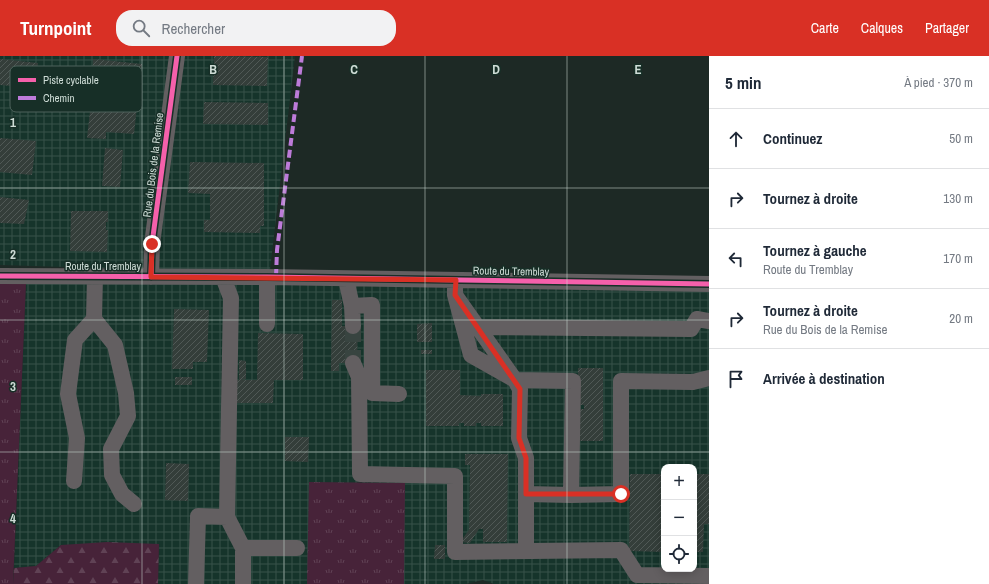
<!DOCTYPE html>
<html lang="fr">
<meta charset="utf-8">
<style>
body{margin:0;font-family:"Archivo Narrow",sans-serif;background:#f2f2f3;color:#1f2937}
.controls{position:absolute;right:12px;bottom:12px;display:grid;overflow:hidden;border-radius:8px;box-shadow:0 2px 10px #0003}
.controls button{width:36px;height:36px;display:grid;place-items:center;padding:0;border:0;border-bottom:1px solid #e0e1e3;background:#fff;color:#1f2937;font:20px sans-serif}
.stop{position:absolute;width:12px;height:12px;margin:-9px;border:3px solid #d93025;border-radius:50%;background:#fff}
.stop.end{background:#d93025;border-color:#fff;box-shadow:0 1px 4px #0008}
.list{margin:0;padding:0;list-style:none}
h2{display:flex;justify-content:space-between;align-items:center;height:52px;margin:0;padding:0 16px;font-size:17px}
h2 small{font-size:13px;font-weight:400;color:#747a83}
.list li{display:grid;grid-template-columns:26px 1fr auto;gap:12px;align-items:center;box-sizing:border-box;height:60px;padding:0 16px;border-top:1px solid #e0e1e3}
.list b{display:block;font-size:15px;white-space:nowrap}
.list p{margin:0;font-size:13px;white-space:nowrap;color:#747a83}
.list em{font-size:13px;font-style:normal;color:#747a83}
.icon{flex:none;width:22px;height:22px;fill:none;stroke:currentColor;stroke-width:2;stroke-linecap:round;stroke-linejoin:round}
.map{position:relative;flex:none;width:709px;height:528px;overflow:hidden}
header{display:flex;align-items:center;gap:24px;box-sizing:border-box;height:56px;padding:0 20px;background:#d93025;color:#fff}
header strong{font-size:19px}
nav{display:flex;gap:22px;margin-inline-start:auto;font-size:14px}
.search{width:280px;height:36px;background:#f2f2f3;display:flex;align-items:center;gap:10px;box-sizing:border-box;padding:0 14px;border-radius:16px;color:#747a83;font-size:15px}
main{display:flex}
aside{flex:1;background:#fff}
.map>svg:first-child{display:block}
.industrial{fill:url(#industrial-grid);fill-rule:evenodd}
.grass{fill:url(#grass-tufts)}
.forest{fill:url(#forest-firs)}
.building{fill:url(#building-hatch)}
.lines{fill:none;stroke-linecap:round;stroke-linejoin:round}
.minor-tunnel{stroke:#384440;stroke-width:16;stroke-dasharray:16 8;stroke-linecap:butt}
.minor{stroke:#635f61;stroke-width:16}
.quiet{stroke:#bd7bd9;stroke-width:4;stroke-dasharray:8 4;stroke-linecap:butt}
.cycleway-casing{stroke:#172f27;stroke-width:8}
.cycleway{stroke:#f560ab;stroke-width:5}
.route{stroke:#d93025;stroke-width:5}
.grid{fill:none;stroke:#cedcd6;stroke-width:1;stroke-opacity:0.55}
.labels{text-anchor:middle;stroke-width:3;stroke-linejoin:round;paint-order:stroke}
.street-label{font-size:11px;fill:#cedcd6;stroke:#172f27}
.key{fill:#172f27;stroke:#4e635c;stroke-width:1}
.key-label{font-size:11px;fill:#cedcd6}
.grid-label{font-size:13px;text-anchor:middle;font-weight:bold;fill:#cedcd6;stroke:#172f27;stroke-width:3;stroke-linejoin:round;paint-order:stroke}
</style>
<header>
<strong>Turnpoint</strong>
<div class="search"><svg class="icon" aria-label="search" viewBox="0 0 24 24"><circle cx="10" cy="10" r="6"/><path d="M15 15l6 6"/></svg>Rechercher</div>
<nav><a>Carte</a><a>Calques</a><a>Partager</a></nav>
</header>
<main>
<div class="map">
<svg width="709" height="528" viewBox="0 0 709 528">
<defs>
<pattern id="industrial-grid" width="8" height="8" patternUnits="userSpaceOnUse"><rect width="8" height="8" fill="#16342b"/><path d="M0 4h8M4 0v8" fill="none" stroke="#375149"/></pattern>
<pattern id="grass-tufts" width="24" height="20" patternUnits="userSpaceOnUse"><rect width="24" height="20" fill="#472339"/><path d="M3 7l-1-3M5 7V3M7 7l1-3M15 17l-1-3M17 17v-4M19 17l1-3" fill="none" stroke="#604255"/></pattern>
<pattern id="forest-firs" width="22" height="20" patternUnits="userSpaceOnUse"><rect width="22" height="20" fill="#472339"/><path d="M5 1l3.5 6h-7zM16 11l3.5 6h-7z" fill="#604255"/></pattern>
<pattern id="building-hatch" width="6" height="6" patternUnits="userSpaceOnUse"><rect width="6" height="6" fill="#343e3a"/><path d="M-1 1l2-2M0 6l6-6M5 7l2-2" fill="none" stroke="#505956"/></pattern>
</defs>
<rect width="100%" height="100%" fill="#1d2925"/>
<!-- industrial -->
<path class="industrial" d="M0 0H295L270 214H167L0 209Z
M26 227H709V528H494L483 524 466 528H158L159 488 61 489 36 510 14 512ZM664 411H694V513H664Z"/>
<!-- grass -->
<path class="grass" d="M0 227H26L13 528H0Z
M309 426 405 427 404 528H307Z"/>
<!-- forest -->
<path class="forest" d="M107 486 159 488 158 528H13L14 512 36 510 61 489Z"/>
<!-- building -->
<path class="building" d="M214 0 268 1 267 30 213 29Z
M0 3 38 7 36 32 0 29Z
M93 3 142 8 140 27 92 23Z
M91 46 137 50 134 78 106 76V83L87 82Z
M204 46 268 47V69L203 68Z
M0 82 36 85 32 119 0 116Z
M105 92 123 94 120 131 102 130Z
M190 106 264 107V170H260V177L204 176V164H210V138L188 137Z
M0 141 29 144 24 168 0 167Z
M71 155H108V166H106V174H108L107 196 70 195Z
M332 244H342V270H358L357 307H339V315H331Z
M174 253 209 254 207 306H193V313H172Z
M432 267V286H417V268Z
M258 277 303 278V324H274L273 347H235L236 324H239V304L246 305V323L242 324H257Z
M421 294H432V298H421Z
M578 312H603V385H578V353H584V349H578Z
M426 314H460V339L481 340V338H503V370H481V367H476V370H464V367H459V370H426Z
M175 321H192V329H175Z
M285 381H309L308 406 285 405Z
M465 398H508L507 486H483V473H479L470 487 460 486 469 474 470 409H465Z
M166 407 189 408 188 445 165 444Z
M630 418H664V496L629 495Z
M694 418H709V468H704L703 496H694Z
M435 489H445V503H434Z"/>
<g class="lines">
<!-- minor-tunnel -->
<path class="minor-tunnel" d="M353 270V307"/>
<!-- minor -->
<path class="minor" d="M0 220 267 221 709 228
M95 220 94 263 115 289 126 337 128 360 111 393 112 419 122 438 134 448
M151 221 152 188 177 0
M267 221V268
M346 223 352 250 353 270
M455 239 471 299 515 324 455 239V224
M352 250 372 249V337L399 338
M478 271 691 273 697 263 709 265
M353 307 359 321 360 418 455 420V496L621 494 637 519 709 520
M74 425 77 382 68 338 75 284 94 263
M571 439 621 438V325L693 326 709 322
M227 461 243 492V528
M243 492H297
M526 495V402L519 382 520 333 515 324 573 325 571 439 526 438
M196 528 198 460 227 461 231 242 223 221"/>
<!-- quiet -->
<path class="quiet" d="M276 221 277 194 302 0"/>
<defs>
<path id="cycleway" d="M0 220 267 221 709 228
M151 221 152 188 177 0"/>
</defs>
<!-- cycleway casing -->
<use href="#cycleway" class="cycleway-casing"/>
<!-- cycleway -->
<use href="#cycleway" class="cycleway"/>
</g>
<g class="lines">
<!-- route -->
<path class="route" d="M152 188 151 221 456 224 455 239 520 333 519 382 526 402V438H621"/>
</g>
<!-- grid -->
<path class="grid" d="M142 0V528M284 0V528M425 0V528M567 0V528M0 132H709M0 264H709M0 396H709"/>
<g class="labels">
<!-- street labels -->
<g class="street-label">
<text transform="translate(153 109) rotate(-83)" y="4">Rue du Bois de la Remise</text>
<text x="103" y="214">Route du Tremblay</text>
<text transform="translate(511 215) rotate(1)" y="4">Route du Tremblay</text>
</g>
</g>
<!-- legend -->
<rect x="10" y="10" width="132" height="46" rx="6" class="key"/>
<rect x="18" y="22" width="18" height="4" fill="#f560ab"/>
<rect x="18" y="40" width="18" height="4" fill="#bd7bd9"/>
<g class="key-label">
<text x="43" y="28">Piste cyclable</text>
<text x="43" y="46">Chemin</text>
</g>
<g class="grid-label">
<text x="213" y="18">B</text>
<text x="354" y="18">C</text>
<text x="496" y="18">D</text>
<text x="638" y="18">E</text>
<text x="13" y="71">1</text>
<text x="13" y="203">2</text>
<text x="13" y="335">3</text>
<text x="13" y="467">4</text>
</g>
</svg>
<div class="controls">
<button>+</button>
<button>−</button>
<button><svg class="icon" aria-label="locate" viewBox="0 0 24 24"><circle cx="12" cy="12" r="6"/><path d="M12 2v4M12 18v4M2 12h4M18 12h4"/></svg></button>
</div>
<div class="stop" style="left:621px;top:438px"></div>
<div class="stop end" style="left:152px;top:188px"></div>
</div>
<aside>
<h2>5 min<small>À pied · 370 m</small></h2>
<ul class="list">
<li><svg class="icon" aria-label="ahead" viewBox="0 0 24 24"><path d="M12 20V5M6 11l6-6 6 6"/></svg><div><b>Continuez</b></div><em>50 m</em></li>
<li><svg class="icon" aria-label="right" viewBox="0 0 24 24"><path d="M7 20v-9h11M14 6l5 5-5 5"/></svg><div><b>Tournez à droite</b></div><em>130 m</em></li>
<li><svg class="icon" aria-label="left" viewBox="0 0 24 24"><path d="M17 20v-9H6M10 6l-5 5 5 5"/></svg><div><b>Tournez à gauche</b><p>Route du Tremblay</p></div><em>170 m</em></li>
<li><svg class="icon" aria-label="right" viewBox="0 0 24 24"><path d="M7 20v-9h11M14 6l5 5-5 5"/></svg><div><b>Tournez à droite</b><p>Rue du Bois de la Remise</p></div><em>20 m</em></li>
<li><svg class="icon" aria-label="arrive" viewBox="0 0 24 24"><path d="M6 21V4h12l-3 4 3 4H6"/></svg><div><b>Arrivée à destination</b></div></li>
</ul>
</aside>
</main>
